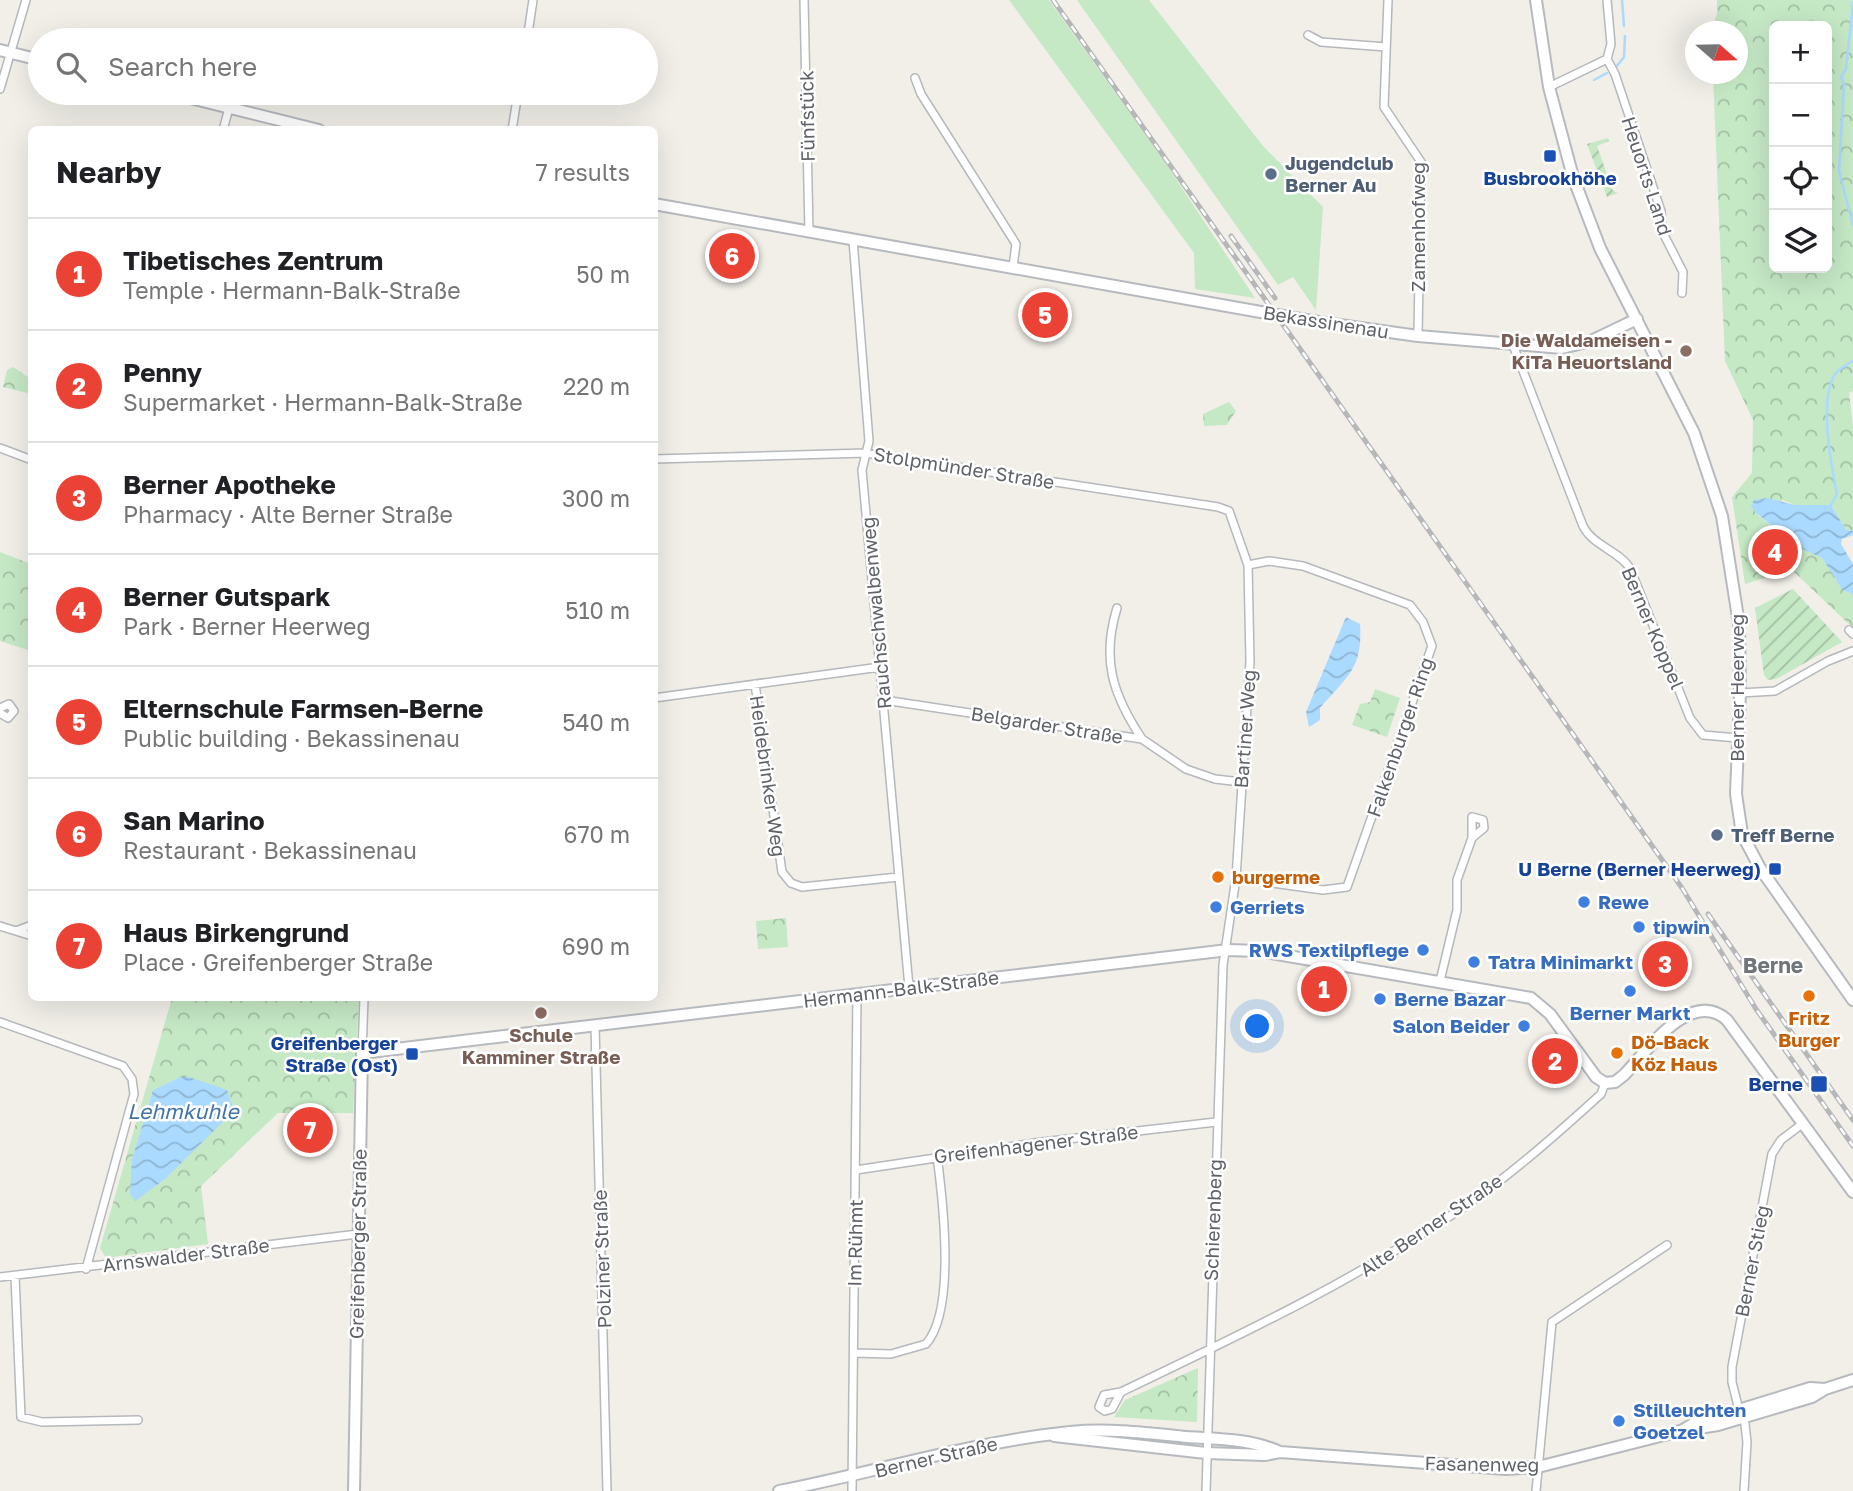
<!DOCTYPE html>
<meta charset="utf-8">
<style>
body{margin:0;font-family:"Golos Text",sans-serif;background:#f6f6f6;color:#202124}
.controls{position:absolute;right:21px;top:21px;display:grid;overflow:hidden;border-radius:10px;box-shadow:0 7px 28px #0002}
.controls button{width:63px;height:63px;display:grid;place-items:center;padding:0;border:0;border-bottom:2px solid #e0e0e0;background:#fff;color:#202124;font:35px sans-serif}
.compass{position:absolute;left:1685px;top:21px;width:63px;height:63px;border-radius:50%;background:#fff;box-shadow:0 7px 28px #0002;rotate:110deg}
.you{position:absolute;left:1258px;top:1027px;width:24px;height:24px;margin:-18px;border:5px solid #fff;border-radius:50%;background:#1a73e8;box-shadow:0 0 0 10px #1a73e833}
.badge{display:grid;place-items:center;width:46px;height:46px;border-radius:50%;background:#ea4335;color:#fff;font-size:23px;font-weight:700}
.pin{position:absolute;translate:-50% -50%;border:4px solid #fff;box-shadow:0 2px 7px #0006}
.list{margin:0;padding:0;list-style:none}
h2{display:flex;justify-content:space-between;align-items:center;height:91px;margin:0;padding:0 28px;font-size:30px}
h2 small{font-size:23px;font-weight:400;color:#757577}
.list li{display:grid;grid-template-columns:46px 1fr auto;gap:21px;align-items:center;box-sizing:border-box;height:112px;padding:0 28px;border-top:2px solid #e0e0e0}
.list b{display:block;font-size:26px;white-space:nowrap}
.list p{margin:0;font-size:23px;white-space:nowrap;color:#757577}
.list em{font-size:23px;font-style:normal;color:#757577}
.icon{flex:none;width:38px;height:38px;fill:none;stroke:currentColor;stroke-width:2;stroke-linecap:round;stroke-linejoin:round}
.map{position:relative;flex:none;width:1853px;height:1491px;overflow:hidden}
.search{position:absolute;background:#fff;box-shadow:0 7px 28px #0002;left:28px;top:28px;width:630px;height:77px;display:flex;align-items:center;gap:18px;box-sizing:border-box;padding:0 24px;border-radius:38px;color:#757577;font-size:26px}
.panel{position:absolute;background:#fff;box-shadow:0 7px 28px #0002;left:28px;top:126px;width:630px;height:875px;border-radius:10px}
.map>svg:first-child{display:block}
.grass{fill:#c5e8c5}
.forest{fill:url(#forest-crowns);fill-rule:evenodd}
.garden{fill:url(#garden-furrows)}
.water{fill:url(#water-waves)}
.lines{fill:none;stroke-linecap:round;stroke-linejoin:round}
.stream{stroke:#aadaff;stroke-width:2.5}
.street-casing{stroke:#b5b8bc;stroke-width:10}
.secondary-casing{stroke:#b6babf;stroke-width:14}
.street{stroke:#fff;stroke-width:7}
.secondary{stroke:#fff;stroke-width:10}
.rail-casing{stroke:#b6b7b8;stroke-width:5}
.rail{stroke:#fff;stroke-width:2.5;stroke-dasharray:8;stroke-linecap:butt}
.secondary-bridge-casing{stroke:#b6babf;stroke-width:14;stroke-linecap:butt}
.secondary-bridge{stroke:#fff;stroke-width:10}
.transit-dot{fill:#1a4fb4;stroke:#fff;stroke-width:2.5}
.service-dot{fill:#5c6f8a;stroke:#fff;stroke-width:2.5}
.education-dot{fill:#8d6e63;stroke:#fff;stroke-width:2.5}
.food-dot{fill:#e8710a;stroke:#fff;stroke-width:2.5}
.shop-dot{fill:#3f7fe0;stroke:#fff;stroke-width:2.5}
.labels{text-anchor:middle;stroke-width:5;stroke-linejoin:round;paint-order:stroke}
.street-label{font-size:19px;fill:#5f6368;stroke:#fff}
.service-label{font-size:19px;font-weight:bold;fill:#4e5e75;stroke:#fff;text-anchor:start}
.transit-label{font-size:19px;font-weight:bold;fill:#164399;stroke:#fff;text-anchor:end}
.education-label{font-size:19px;font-weight:bold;fill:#785e54;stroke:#fff;text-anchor:end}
.food-label{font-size:19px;font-weight:bold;fill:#c56008;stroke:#fff;text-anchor:start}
.shop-label{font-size:19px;font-weight:bold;fill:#366cbe;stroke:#fff;text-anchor:start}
.neighbourhood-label{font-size:21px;font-weight:bold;fill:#70757a;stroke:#fff}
.water-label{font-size:21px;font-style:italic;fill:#4174aa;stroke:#fff}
</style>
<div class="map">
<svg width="1853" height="1491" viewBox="0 0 1853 1491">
<defs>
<pattern id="forest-crowns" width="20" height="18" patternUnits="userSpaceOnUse" patternTransform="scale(1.75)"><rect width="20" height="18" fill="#c5e8c5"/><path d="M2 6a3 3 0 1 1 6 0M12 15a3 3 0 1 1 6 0" fill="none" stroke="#a3c0a4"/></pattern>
<pattern id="garden-furrows" width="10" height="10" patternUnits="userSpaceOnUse" patternTransform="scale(1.75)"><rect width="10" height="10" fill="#c5e8c5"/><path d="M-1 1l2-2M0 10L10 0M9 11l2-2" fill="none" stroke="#a3c0a4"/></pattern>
<pattern id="water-waves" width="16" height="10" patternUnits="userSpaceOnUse" patternTransform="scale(1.75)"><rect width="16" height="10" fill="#aadaff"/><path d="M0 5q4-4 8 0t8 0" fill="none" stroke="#8eb4d2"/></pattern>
</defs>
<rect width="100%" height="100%" fill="#f1efe8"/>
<!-- grass -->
<path class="grass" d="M1009 0H1049L1166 164 1255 298 1195 289 1194 253Z
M1077 0H1149L1263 146 1323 207 1316 310 1293 277 1278 285Z"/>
<!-- forest -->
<path class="forest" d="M1717 0H1853V391L1849 393 1853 426V531L1846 530 1831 505H1795L1783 500 1758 515 1796 546 1822 558 1847 592 1853 595V628L1791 569 1745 584 1732 497 1752 473 1753 420 1725 361 1713 74H1738V32L1711 31 1717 14ZM1774 26H1827V268H1774Z
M13 367 31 379V394L3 387 7 370Z
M1229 402 1236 411 1227 425 1204 426 1203 414Z
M0 552 31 564V651L0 641Z
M1375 689 1400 698 1387 737 1352 725 1360 704 1370 702Z
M786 918 788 947 758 949 756 921Z
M172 998H359L353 1113H278L201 1186 208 1244 106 1258 100 1248ZM180 1077 165 1179 135 1200 132 1159 153 1090Z
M1198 1368 1197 1422 1114 1417 1125 1400Z"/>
<!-- garden -->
<path class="garden" d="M1608 138 1609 141 1597 146 1613 191 1618 193 1607 197 1587 144Z
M1793 589 1842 642 1776 679 1768 680 1764 675 1755 608Z"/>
<!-- water -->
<path class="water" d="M1767 498 1795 505H1831L1846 530 1853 531V535L1842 539 1841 544 1853 564V595L1842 589 1822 558 1796 546 1754 511 1751 506 1754 500Z
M1346 617 1360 624C1363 669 1347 676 1320 708V720L1309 727 1306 712Z
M180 1077H189L227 1090 234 1111 165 1179 135 1201 130 1194 132 1159 153 1090Z"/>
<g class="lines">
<!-- stream -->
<path class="stream" d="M1622 0 1624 26
M1853 2 1846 69 1841 77 1844 85 1839 171 1853 225
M1616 67 1624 57 1625 36
M1594 80 1607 73
M1831 505 1837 494C1831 465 1819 400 1835 374 1839 368 1847 365 1853 361"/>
<defs>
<path id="street" d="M804 0 809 232
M1388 0 1384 107 1421 162 1418 336
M1308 35 1321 42 1386 47
M527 40 533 0
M1607 59 1615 74 1661 211 1662 231 1683 272 1682 293
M915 78 921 94 1016 244 1013 267
M1549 87 1607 59 1611 44 1607 0
M0 89 26 0
M223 130 229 108
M512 130 518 93
M853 240 869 441 862 470 909 987
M1513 345 1583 526C1593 546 1618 550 1630 568L1690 718 1703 735 1738 738
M0 448 32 460
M654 459 866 453 1218 507 1229 511 1248 565 1250 661 1236 878 1223 965 1206 1491
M1117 608C1101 660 1113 695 1142 739
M1849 630 1853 634
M755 684 782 872 791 883 802 887 898 877
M1740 693 1775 691 1828 661 1853 651
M654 698 880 667
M884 700 1142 739 1186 769 1215 779 1241 782
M0 708 9 704 14 711 8 718 0 713
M1236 878 1323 890 1347 887 1432 646 1423 622 1410 605 1303 566 1269 561 1248 565
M0 926 32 936
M16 931 32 925
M1440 981 1457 910V880L1472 838V817L1483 820 1484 828 1472 838
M0 1022 123 1066 132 1079 134 1094 86 1269
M595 1026 607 1491
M362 1053 364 998
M856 1170 1042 1142 1216 1122
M15 1276 21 1417 42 1422 138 1420
M0 1277 358 1234
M854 1353 891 1354 926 1344C956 1310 943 1201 937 1156
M1121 1392 1112 1409 1105 1411 1099 1407 1104 1395 1121 1392C1238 1336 1354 1281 1462 1208 1511 1175 1557 1134 1601 1094L1605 1083
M1739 1410 1732 1382V1367L1772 1154 1781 1140 1802 1124
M852 1491 857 995
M1536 1491 1552 1322 1667 1245
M1744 1491 1747 1442 1744 1416"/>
<path id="secondary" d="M1536 0 1549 87 1573 177 1600 248 1694 433 1722 516 1739 624 1740 693 1736 794 1742 834 1760 868 1853 1000
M0 50 40 60
M170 93 319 130
M654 204 1255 311
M1318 322 1418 336 1562 348 1591 341 1637 319
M1681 1431 1693 1424 1810 1388 1825 1389
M1054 1436 1206 1453 1265 1455 1280 1452 1506 1469 1538 1467 1680 1431 1718 1425 1812 1397 1825 1389 1853 1380
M354 1491 362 1053 1228 950 1259 951 1531 998 1550 1014 1596 1077 1605 1083 1615 1082 1624 1075C1647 1051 1691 987 1727 1020L1853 1192
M779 1491C876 1472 972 1442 1070 1432 1108 1428 1148 1433 1187 1437 1218 1439 1252 1439 1280 1452"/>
</defs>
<!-- street casing -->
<use href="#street" class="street-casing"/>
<!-- secondary casing -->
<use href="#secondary" class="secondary-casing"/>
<!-- street -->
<use href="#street" class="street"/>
<!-- secondary -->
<use href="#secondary" class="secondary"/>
<defs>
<path id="rail" d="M1053 0 1682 888 1756 1009 1853 1146
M1231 236 1275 298
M1708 914 1853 1120"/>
</defs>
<!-- rail casing -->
<use href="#rail" class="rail-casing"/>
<!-- rail -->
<use href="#rail" class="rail"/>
<defs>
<path id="secondary-bridge" d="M1255 311 1318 322"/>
</defs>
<!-- secondary-bridge casing -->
<use href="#secondary-bridge" class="secondary-bridge-casing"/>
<!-- secondary-bridge -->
<use href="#secondary-bridge" class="secondary-bridge"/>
</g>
<!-- markers -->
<g class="transit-dot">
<rect x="1543" y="149" width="14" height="14" rx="3.5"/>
<rect x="1768" y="862" width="14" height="14" rx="3.5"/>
<rect x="405" y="1047" width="14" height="14" rx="3.5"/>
<rect x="1810" y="1075" width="18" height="18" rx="3.5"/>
</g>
<g class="service-dot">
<circle cx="1271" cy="174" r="7"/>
<circle cx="1717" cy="835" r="7"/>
</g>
<g class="education-dot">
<circle cx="1686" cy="351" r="7"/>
<circle cx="541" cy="1013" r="7"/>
</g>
<g class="food-dot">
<circle cx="1218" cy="877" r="7"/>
<circle cx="1809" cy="996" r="7"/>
<circle cx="1617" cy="1053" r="7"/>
</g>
<g class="shop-dot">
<circle cx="1584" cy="902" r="7"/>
<circle cx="1216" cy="907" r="7"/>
<circle cx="1639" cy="927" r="7"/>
<circle cx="1423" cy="950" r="7"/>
<circle cx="1474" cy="962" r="7"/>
<circle cx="1630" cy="991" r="7"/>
<circle cx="1380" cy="999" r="7"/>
<circle cx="1524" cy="1026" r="7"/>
<circle cx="1619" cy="1421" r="7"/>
</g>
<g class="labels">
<!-- street labels -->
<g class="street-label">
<text transform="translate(807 116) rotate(-91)" y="7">Fünfstück</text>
<text transform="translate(1647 176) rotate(72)" y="7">Heuorts Land</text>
<text transform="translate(1418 227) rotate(-90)" y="7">Zamenhofweg</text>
<text transform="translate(1326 322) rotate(9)" y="7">Bekassinenau</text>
<text transform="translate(964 468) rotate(9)" y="7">Stolpmünder Straße</text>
<text transform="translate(876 613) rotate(-95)" y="7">Rauchschwalbenweg</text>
<text transform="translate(1653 628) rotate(67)" y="7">Berner Koppel</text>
<text transform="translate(1737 688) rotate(-90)" y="7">Berner Heerweg</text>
<text transform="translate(1047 725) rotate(9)" y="7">Belgarder Straße</text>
<text transform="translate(1245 729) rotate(-86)" y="7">Bartiner Weg</text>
<text transform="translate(1400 737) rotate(-71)" y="7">Falkenburger Ring</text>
<text transform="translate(768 776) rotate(82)" y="7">Heidebrinker Weg</text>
<text transform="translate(901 989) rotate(-7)" y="7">Hermann-Balk-Straße</text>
<text transform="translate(1036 1144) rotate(-7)" y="7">Greifenhagener Straße</text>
<text transform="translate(1213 1220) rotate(-88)" y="7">Schierenberg</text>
<text transform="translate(1431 1225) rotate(-34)" y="7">Alte Berner Straße</text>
<text transform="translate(855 1243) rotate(-89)" y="7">Im Rühmt</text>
<text transform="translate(358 1244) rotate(-89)" y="7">Greifenberger Straße</text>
<text transform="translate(186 1255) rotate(-7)" y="7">Arnswalder Straße</text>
<text transform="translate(602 1259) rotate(-92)" y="7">Polziner Straße</text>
<text transform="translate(1752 1261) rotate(-79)" y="7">Berner Stieg</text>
<text transform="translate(936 1457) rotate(-13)" y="7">Berner Straße</text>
<text transform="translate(1482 1464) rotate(1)" y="7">Fasanenweg</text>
</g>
<!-- service labels -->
<g class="service-label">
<text x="1285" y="170">Jugendclub<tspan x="1285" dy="22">Berner Au</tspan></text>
<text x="1731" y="842">Treff Berne</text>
</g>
<!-- transit labels -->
<g class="transit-label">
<text x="1550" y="185" text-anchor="middle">Busbrookhöhe</text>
<text x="1761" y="876">U Berne (Berner Heerweg)</text>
<text x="398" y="1050">Greifenberger<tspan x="398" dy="22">Straße (Ost)</tspan></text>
<text x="1803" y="1091">Berne</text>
</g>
<!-- education labels -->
<g class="education-label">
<text x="1672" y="347">Die Waldameisen -<tspan x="1672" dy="22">KiTa Heuortsland</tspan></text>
<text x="541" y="1042" text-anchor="middle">Schule<tspan x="541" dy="22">Kamminer Straße</tspan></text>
</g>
<!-- food labels -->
<g class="food-label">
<text x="1232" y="884">burgerme</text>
<text x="1809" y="1025" text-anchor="middle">Fritz<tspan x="1809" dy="22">Burger</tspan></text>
<text x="1631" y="1049">Dö-Back<tspan x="1631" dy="22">Köz Haus</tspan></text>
</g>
<!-- shop labels -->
<g class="shop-label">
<text x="1598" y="909">Rewe</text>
<text x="1230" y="914">Gerriets</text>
<text x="1653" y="934">tipwin</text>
<text x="1409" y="957" text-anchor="end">RWS Textilpflege</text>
<text x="1488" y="969">Tatra Minimarkt</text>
<text x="1394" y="1006">Berne Bazar</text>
<text x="1630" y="1020" text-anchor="middle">Berner Markt</text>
<text x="1510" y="1033" text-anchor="end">Salon Beider</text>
<text x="1633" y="1417">Stilleuchten<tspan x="1633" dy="22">Goetzel</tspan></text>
</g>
<!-- neighbourhood labels -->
<g class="neighbourhood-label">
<text x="1773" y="973">Berne</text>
</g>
<!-- water labels -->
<g class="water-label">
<text x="183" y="1119">Lehmkuhle</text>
</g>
</g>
</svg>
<div class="controls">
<button>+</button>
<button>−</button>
<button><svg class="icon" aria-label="locate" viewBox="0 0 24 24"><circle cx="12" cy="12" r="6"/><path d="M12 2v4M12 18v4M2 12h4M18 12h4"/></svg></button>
<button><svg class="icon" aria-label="layers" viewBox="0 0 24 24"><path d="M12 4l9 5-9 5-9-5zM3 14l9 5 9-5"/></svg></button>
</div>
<svg class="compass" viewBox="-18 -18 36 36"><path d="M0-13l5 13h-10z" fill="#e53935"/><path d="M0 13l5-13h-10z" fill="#757577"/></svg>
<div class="you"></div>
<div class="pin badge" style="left:1324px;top:989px">1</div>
<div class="pin badge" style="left:1555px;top:1061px">2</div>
<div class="pin badge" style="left:1665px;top:964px">3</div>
<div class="pin badge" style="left:1775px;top:552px">4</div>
<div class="pin badge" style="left:1045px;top:315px">5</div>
<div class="pin badge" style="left:732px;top:256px">6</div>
<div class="pin badge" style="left:310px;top:1130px">7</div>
<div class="search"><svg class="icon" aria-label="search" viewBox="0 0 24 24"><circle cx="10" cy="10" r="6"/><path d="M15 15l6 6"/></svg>Search here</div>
<section class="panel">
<h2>Nearby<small>7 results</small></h2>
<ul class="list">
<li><span class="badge">1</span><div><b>Tibetisches Zentrum</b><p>Temple · Hermann-Balk-Straße</p></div><em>50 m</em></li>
<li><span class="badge">2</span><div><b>Penny</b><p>Supermarket · Hermann-Balk-Straße</p></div><em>220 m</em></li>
<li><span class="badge">3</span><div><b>Berner Apotheke</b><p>Pharmacy · Alte Berner Straße</p></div><em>300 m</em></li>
<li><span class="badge">4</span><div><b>Berner Gutspark</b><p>Park · Berner Heerweg</p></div><em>510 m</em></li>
<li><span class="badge">5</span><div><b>Elternschule Farmsen-Berne</b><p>Public building · Bekassinenau</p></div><em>540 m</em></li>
<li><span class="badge">6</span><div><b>San Marino</b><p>Restaurant · Bekassinenau</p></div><em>670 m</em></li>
<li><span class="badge">7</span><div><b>Haus Birkengrund</b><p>Place · Greifenberger Straße</p></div><em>690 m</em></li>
</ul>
</section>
</div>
